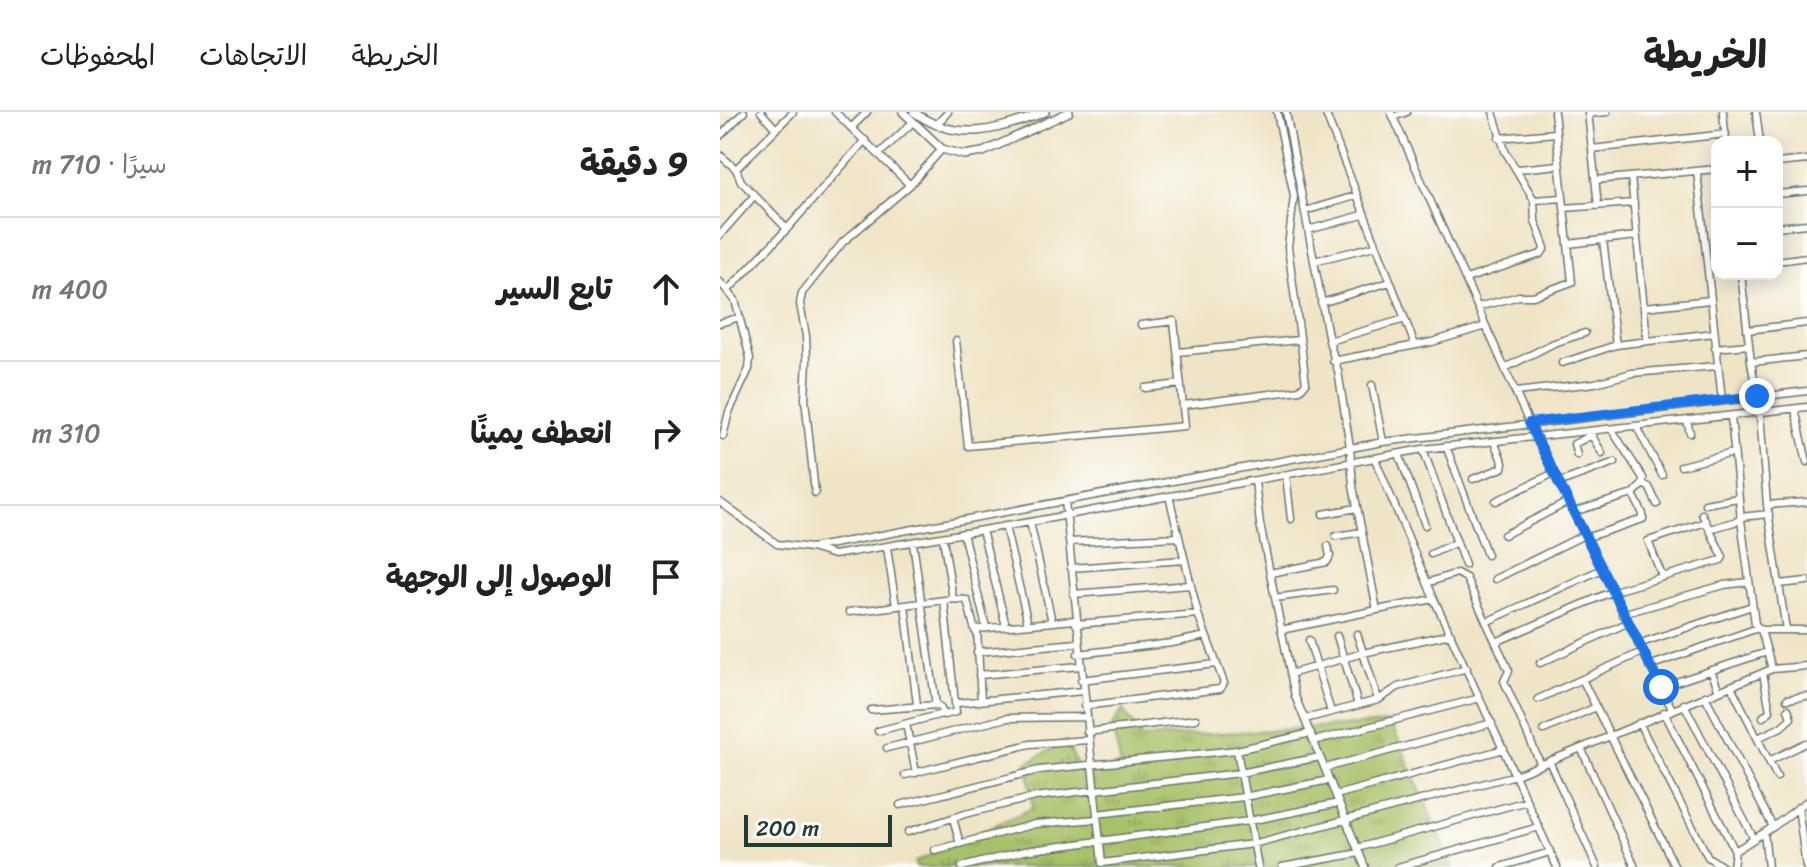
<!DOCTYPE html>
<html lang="ar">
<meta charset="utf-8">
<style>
body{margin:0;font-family:Sriracha,"Playpen Sans Arabic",sans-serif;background:#f6f6f6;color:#222;direction:rtl}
.controls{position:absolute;right:24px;top:24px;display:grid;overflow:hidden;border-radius:16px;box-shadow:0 4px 20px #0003}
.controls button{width:72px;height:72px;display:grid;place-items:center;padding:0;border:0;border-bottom:2px solid #e0e0e0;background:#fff;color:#222;font:40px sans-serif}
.scale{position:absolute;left:24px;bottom:20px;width:148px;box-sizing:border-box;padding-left:8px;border:4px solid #1f3d34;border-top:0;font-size:22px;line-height:28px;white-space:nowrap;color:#1f3d34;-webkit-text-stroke:6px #fdfcf7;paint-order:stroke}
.stop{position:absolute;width:24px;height:24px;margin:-18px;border:6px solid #1a73e8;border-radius:50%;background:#fff}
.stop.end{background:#1a73e8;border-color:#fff;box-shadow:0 2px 8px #0008}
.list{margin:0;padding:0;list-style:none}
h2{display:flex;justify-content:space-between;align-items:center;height:104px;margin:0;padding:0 32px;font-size:34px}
h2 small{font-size:26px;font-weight:400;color:#767676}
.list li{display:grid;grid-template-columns:52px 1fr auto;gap:24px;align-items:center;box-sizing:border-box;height:144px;padding:0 32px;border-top:2px solid #e0e0e0}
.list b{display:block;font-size:30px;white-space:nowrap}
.list em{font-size:26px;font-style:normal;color:#767676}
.icon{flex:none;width:44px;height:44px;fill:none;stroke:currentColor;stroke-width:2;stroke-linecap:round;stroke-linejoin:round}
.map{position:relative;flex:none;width:1087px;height:755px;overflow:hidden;direction:ltr}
header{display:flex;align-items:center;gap:48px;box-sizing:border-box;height:112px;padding:0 40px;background:#fff;border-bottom:2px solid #e0e0e0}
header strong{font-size:38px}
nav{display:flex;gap:44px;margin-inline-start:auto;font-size:28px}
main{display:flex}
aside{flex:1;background:#fff}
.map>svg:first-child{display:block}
.grass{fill:url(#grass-tufts);stroke:#637f4e;stroke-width:2}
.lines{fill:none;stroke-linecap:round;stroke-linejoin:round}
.minor-casing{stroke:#687767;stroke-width:9}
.major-casing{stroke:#687767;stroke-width:10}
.minor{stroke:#fff;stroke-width:6}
.major{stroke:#fff;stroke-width:7}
.route{stroke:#1a73e8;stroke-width:10}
</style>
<header>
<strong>الخريطة</strong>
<nav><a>الخريطة</a><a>الاتجاهات</a><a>المحفوظات</a></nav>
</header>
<main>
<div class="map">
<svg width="1087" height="755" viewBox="0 0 1087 755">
<defs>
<pattern id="grass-tufts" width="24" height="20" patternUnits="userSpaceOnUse" patternTransform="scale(2)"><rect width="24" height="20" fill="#a7c167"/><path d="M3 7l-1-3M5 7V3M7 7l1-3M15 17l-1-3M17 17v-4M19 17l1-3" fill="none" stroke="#879e56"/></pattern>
</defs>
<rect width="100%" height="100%" fill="#fdfcf7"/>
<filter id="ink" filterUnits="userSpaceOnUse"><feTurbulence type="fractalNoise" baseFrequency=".0125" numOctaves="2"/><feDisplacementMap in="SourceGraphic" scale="16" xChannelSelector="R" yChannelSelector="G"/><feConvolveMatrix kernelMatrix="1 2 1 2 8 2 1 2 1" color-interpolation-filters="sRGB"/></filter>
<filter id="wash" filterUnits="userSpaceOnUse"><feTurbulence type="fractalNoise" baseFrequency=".006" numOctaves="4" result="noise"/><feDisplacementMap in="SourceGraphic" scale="32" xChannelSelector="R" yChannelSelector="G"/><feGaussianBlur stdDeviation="1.8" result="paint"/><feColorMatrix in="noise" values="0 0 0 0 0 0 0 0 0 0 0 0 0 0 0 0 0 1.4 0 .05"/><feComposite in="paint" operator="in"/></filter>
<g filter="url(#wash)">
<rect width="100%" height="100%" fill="#f0e4c6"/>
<!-- grass -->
<path class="grass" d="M403 598 422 626 671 611 733 755H196L195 750 313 696 307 651 346 629 360 660 401 654 392 614Z"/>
</g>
<g filter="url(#ink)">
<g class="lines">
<defs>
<path id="minor" d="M41 0 56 17
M115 0 190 73
M566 0 609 229 618 259 630 335 633 374 657 498 714 487
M605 0 695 233
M671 0 809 311 952 597
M868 0 878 94
M1003 0 1006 30
M1036 0 1040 30
M868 2 887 0
M673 5 687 0
M216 13 228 0
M131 16 147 0
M0 24 24 0
M779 26 836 21
M872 37 1006 22
M159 42 193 10
M0 43 16 57 21 69 67 117
M1057 51 1087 48
M16 57 73 0
M798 57 839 53
M977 59 1002 288
M911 65 927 228
M875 68 997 57
M1057 82 1087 79
M814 88 843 86
M844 96 914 91
M585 99 635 84
M1057 115 1087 112
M588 118 643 103
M0 123 34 84
M883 128 896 233
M848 132 916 124
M594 149 655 134
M1057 149 1087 145
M1021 162 1031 250 1037 284
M746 167 821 142 825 136 815 109 814 88 785 39 773 0
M0 170 15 188 30 246 29 257 9 300 3 324
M8 178 67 117 145 28
M601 191 670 170
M758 195 799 184H813L852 170 834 0
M924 195 990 188
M0 211 20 205
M1027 218 1087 211
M236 229 248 334 465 314 454 209 421 213
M609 229 685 207
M995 236 1029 233
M458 240 579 228
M613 249 712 230 766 214
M1031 250 1087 244
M842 251 896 233 994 221
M785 256 834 231 865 221
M652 273 663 330
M425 276 461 272
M795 280 875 271 912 261 997 254
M464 293 580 278 586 271 568 135 574 84 557 0
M1075 297 1087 350
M1040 302 1047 393 1066 518
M1011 305 1021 408 1035 512 1041 518H1087
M967 309 970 321
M917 315 942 363
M871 322 882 341
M726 334 767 443
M703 337 745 453
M679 342 705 413
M857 343 854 332 872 323
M655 347 714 487 837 755
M961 354 1013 341
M566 363 571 407
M753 367 782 356 783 351 774 330
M535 369 540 412 575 584 645 755
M838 371 895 350
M923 372 929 375 937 392
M95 381 85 287 87 248 86 224 80 192 82 181 123 130 190 73 222 37
M345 389 382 751
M776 389 834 361
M0 390 57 432 91 436 114 443 310 410 703 337 1087 295
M985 392 1018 386
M1047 393 1087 390
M853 400 913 382 923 372V366L892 318
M603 402 637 396
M1020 405 1049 402
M310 410 332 510
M285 414 308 512
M990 417 1021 408
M262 418 286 514
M243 421 266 515
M784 423 848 390
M616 424 642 420
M865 426 923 407V402L913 382
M349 430 458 425
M193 431 216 593
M91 436 663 330 1087 279
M167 436 176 494
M711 442 737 430
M351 456 464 448
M550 461 607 450 610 444 608 434
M942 464 928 429 986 410
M775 467 864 423
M707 471 737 461 746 466 789 559 784 569 821 653
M1059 472 1087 469
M353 482 470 473
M555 486 613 478
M233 487 247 488 255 519
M185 493 197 593
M129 500 233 487 223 426
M902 502 1004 473 1028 470
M766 510 880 458
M356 512 478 502
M561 518 657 498
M1041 518 1052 557
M637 522 658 587
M617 524 638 593
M589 528 611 600
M776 530 891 480 1001 448 1003 445 982 402
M918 532 1032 494
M257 540 357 531
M358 542 452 531 486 524
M820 551 907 511
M929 554 1038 516
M991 558 999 579
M1043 561 1050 599 1043 605
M570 562 643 541 731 522
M259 563 360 554
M862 567 955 755
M361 568 496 552
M1011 574 1057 665
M941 575 1047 540
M985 584 1053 715
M818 587 922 540
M1067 587 1087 584
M261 589 257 517 355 508
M237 591 363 579
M964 592 1034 727
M364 594 500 577 504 571 478 502 449 384
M151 598 216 593 220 595 224 603 236 600 224 489
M944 600 1015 739
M585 607 658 588 678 575 747 556
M919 611 988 745 1003 755
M186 612 196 661
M824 618 876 595
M158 619 222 602
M367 620 476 607
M1038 626 1061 615 1071 606 1068 597
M594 629 760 586
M167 636 287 606 366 605
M861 636 915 755
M517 638 538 755
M829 649 877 755
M1049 649 1086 631
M605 656 772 611
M185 663 310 632 368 628
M616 683 784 637
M180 693 319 658 517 638 591 621
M1078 695 1086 755
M377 702 524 685 609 668
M233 706 240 732
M188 720 245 702 315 685 520 661 600 645
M1044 721 1048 755
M637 736 807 689
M215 738 315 712 377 707
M382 751 533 732 796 663 1052 557 1087 554
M242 755 304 739 529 709 619 691
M562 755 639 741
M678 755 819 715
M780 755 830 740
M1013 755 1015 739 1053 715 1087 689"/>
<path id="major" d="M183 0 222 37 244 43 263 40 349 0
M194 0C237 32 280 18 325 0"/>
</defs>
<!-- minor casing -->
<use href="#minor" class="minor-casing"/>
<!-- major casing -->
<use href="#major" class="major-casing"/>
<!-- minor -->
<use href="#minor" class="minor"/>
<!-- major -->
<use href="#major" class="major"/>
</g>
</g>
<g class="lines" filter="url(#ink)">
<!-- route -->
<path class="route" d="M941 575 809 311 1037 284"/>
</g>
</svg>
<div class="controls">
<button>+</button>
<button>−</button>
</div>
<div class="scale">200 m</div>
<div class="stop" style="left:941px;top:575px"></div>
<div class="stop end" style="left:1037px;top:284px"></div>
</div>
<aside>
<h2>9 دقيقة<small>سيرًا · 710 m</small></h2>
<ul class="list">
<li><svg class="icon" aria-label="ahead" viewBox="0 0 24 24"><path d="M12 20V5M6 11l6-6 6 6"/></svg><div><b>تابع السير</b></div><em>400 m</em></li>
<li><svg class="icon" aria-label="right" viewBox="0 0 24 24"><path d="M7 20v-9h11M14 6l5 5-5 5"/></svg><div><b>انعطف يمينًا</b></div><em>310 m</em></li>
<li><svg class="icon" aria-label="arrive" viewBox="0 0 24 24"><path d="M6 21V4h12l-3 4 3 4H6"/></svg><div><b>الوصول إلى الوجهة</b></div></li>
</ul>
</aside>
</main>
